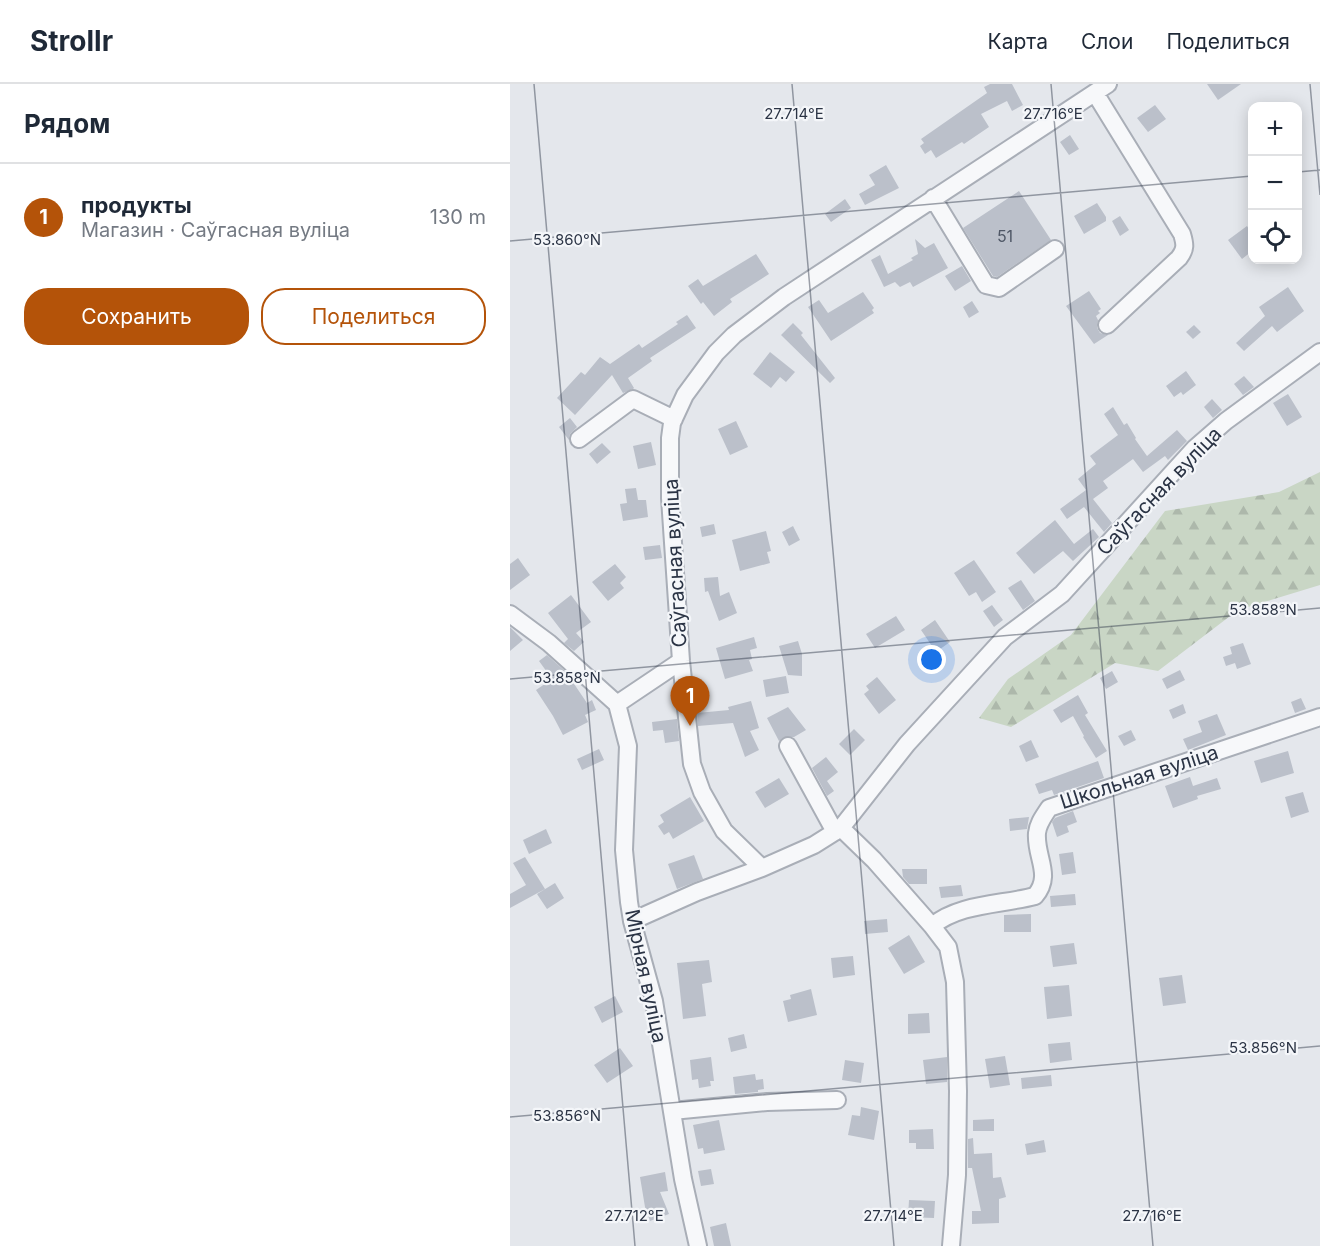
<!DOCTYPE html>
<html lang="ru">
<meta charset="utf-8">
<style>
body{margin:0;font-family:Inter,sans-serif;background:#f2f2f3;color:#1f2937}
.controls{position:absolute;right:18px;top:18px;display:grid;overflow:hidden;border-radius:12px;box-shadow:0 3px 15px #0003}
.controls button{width:54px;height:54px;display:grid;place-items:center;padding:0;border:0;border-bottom:2px solid #e0e1e3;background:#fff;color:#1f2937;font:30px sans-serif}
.you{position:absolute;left:422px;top:576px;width:21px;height:21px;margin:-15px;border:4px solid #fff;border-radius:50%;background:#1a73e8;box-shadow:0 0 0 9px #1a73e833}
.badge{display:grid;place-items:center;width:39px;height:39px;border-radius:50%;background:#b45309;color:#fff;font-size:20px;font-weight:700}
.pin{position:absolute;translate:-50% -50px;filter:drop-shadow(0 2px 3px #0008)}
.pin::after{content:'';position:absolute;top:32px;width:21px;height:18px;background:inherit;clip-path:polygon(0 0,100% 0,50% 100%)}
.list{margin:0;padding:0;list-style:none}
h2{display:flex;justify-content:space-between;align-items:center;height:78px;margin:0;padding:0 24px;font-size:26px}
h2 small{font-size:20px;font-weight:400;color:#747a83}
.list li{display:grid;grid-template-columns:39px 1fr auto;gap:18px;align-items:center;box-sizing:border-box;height:108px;padding:0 24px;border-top:2px solid #e0e1e3}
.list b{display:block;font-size:22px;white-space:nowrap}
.list p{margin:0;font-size:20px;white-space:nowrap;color:#747a83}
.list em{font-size:20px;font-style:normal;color:#747a83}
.actions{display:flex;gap:12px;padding:18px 24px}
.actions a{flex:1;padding:14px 0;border:2px solid #b45309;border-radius:24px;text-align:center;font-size:21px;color:#b45309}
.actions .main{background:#b45309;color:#fff}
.icon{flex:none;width:33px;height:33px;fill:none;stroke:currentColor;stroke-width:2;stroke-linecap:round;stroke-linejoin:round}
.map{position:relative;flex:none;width:810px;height:1162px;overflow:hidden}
header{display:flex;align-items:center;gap:36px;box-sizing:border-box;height:84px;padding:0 30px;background:#fff;border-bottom:2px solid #e0e1e3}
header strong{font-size:28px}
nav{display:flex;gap:33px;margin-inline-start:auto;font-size:21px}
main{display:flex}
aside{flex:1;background:#fff}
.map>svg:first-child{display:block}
.forest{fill:url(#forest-firs)}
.building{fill:#bbc0ca}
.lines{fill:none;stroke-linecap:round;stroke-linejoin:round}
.minor-casing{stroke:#a9aeb7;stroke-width:20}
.minor{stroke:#f7f8fa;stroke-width:16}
.ticks{fill:none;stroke:#2b3445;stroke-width:1.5;stroke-opacity:0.45}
.labels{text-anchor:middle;stroke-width:4.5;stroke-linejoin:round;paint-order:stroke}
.number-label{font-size:16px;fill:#4f5766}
.street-label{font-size:20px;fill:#2b3445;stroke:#f4f6f9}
.ticks-label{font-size:15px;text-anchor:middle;fill:#2b3445;stroke:#f4f6f9;stroke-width:4.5;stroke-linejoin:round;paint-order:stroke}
</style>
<header>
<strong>Strollr</strong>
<nav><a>Карта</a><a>Слои</a><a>Поделиться</a></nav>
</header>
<main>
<aside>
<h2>Рядом<small></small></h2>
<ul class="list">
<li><span class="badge">1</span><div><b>продукты</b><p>Магазин · Саўгасная вуліца</p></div><em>130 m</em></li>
</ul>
<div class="actions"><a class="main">Сохранить</a><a>Поделиться</a></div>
</aside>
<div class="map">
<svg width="810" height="1162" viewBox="0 0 810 1162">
<defs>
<pattern id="forest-firs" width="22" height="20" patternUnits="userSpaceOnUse" patternTransform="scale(1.5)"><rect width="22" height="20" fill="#c9d6c5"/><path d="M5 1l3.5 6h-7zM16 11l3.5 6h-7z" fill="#adb8ab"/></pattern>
</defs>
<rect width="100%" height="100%" fill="#e4e7ec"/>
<!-- forest -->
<path class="forest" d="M810 388V501L728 526 648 587 605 579 501 643 469 634 498 595 561 551 655 427 769 408Z"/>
<!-- building -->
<path class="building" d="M480 0H502L513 21 502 27 497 17 471 30 479 43 454 60 452 58 426 74 421 66 415 70 410 62 414 59 411 55 477 9 474 3Z
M697 0H731L708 16Z
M645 21 656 35 638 48 627 34Z
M560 51 569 65 559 71 550 58Z
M376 81 389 104 355 121 349 110 365 101 359 91Z
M509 107 541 156 487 193 483 192 453 144Z
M335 115 341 124 321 138 315 130Z
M587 119 596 133V137L574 150 564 132Z
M610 132 619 146 610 152 602 137Z
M737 142 742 150V167L732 175 718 156Z
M405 155 415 164 424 159 438 184 403 203 400 198 390 203 385 198 374 203 361 176 370 171 378 190 403 176 401 174 408 170Z
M246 170 259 190 220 215 222 218 204 232 193 218 191 220 178 202 188 195 193 202Z
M452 182 461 197 445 207 435 192Z
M778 203 794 227 767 248 762 242 734 267 726 259 755 232 749 223Z
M579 207 591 225 588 227 590 229 586 232 588 236 587 244 590 249 598 251 584 260 556 222Z
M353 208 364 224 362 226 364 229 321 257 298 223 309 216 318 229Z
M462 217 469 228 459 234 453 223Z
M177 231 186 244 140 274 142 277 118 294 124 304 123 305 113 309 102 291 65 331 47 314 71 288 75 291 90 273 100 280 129 260 132 264 168 240 166 238Z
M283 239 293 249 291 251 325 294 320 299 271 251Z
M684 241 691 248 683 255 676 248Z
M260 268 285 288 276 298 270 293 261 304 243 290Z
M676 287 686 301 673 311 671 308 664 313 656 302Z
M734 292 744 303 733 311 724 300Z
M778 310 792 333 777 342 763 319Z
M702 315 712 326 703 334 694 323Z
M603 323 614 341 617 339 626 354 625 355 637 372 667 346 677 357 658 376 655 372 633 388 623 375 593 397 598 404 583 415 602 439 594 448 574 423 557 435 550 425 576 406 568 395 586 380 580 372 608 351 594 330Z
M60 334 67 343 60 350 59 356 49 343Z
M226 337 238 363 220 371 208 345Z
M141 358 146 381 128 385 123 362Z
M92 359 101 368 87 380 79 370Z
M126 404 128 416H136L138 433 113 437 110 420 117 419 115 405Z
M545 436 564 460 583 445 589 453 563 477 553 467 524 490 506 469Z
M204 440 206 450 192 453 190 443Z
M283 442 290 456 279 462 272 448Z
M256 447 261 467 257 468 260 479 230 487 222 456Z
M150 461 152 474 135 476 133 463Z
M8 474 20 491 0 506V480Z
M464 476 486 508 472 518 466 508 459 512 444 489Z
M105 480 116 493 110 499 114 504 98 517 82 498Z
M208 493 210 512 219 508 227 529 209 537 198 507 195 508 194 494Z
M511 496 525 517 513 526 498 504Z
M61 511 81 538 66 549 74 558 64 567 54 559 58 555 38 529Z
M482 521 493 536 484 543 473 527Z
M386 532 395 546 365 564 356 550Z
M425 536 440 558 426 568 411 546Z
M0 543 13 556 0 567Z
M244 553 247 564 240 566 242 575 239 576 243 587 215 595 206 564Z
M288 557 292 570V592L278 591 269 562Z
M733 559 741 580 727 585 725 579 716 582 713 573 722 570 720 563Z
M37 571 56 588 77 619 82 616 86 626 75 631 78 638 53 651 43 632 26 606 42 595 29 577Z
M670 586 675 596 657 605 652 595Z
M602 587 608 598 596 605 590 594Z
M276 592 279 609 256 613 253 596Z
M367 593 386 616 369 630 354 610 359 606 356 602Z
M568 611 578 629 575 631 597 667 586 674 573 653 574 652 563 632 551 639 543 626Z
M791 614 796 625 785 629 781 618Z
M241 617 249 644 240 647 249 666 235 673 223 639 188 642 187 629 219 626 218 623Z
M673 620 676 629 663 635 659 626Z
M278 623 296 646 284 653H274L269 657 257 634Z
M707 630 716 651 678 666 673 655 692 648 688 637Z
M167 635 169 657 155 659 153 646 143 647 142 638Z
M344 645 355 656 340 671 329 660Z
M621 646 626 656 614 662 608 652Z
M521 656 529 673 516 678 509 662Z
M89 665 94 676 72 686 67 675Z
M778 667 784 689 751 699 744 677Z
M316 673 328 688 317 697 324 707 317 712 302 684Z
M588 677 594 694 544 711 542 706 529 710 525 700Z
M680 693 683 702 707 694 711 705 687 712 688 715 663 724 655 702Z
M269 694 279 710 255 724 245 708Z
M793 708 799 728 781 734 775 713Z
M180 713 194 737 163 755 159 748 154 751 148 742 154 738 150 731Z
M563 727 567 738 557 742 559 748 547 753 542 738 545 734Z
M519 733 517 745 500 747 499 735Z
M36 745 42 759 19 770 13 756Z
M563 768 566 789 552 791 549 770Z
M184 771 193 795 167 805 158 780Z
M15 773 35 805 0 824V810L16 801 3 779Z
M392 785H417V800H399L393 793Z
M45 799 54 814 37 825 27 810Z
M451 801 453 812 431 814 429 803Z
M565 810 566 821 541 823 540 812Z
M521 830V848H494V831Z
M377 835 378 848 355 850 354 837Z
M399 851 415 878 394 890 378 864Z
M564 859 567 880 543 883 540 862Z
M343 872 345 891 323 894 321 874Z
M199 876 202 898 192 900 196 932 173 935 167 879Z
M672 891 676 919 653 922 649 894Z
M559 901 562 932 537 935 534 903Z
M301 905 307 931 278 938 273 917 281 915 280 911Z
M105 912 113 928 92 939 84 923Z
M419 929 420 949 398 950V930Z
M234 950 237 964 221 968 218 954Z
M560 958 562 976 540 979 538 960Z
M110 964 123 982 97 999 84 981Z
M495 972 500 1001 480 1004 475 975Z
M201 973 204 997H200L201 1002 189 1004 188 995 182 996 180 976Z
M437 973V998L416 1000 413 976Z
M335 976 354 979 351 999 332 996Z
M245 990 246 996 253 995 254 1005 248 1006V1008L225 1010 223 993Z
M541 991 542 1002 512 1005 511 994Z
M351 1023 369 1027 364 1056 338 1051 342 1031 350 1032Z
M484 1035V1047H463V1036Z
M209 1036 215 1066 194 1070 193 1064 188 1065 183 1041Z
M423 1045 424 1065H406V1059H399V1046Z
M463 1054 464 1070 482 1069 483 1094 491 1093 496 1113 489 1115V1139L462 1140V1127H471L462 1084H458V1055Z
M534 1056 536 1068 517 1071 515 1060Z
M201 1085 204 1100 191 1102 188 1087Z
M155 1088 158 1107 150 1108 159 1130 140 1137 135 1123 130 1093Z
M399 1116 425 1117 424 1134 398 1133Z
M216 1139 221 1162H204L200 1143Z"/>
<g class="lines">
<defs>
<path id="minor" d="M598 0 274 213 224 251 206 269 175 311 162 339 160 354V414L171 577 182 680 192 708 214 747 252 784 304 761 331 744 397 660 495 553 552 510 685 364 716 337 810 268
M585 9 672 150C675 160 676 165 669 174L597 241
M423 114 476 201 489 204 545 165
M69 355 123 315 164 335
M0 530 39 559 107 620 118 662 114 766 119 818 122 837 144 917 173 1095 188 1162
M107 620 171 577
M278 662 325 748
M331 744 364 776 422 842 438 863 445 898 448 1007 447 1091 441 1162
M122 837 187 808 252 784
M422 842C450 819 491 821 525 812 543 791 525 773 527 749 528 739 534 732 539 724L810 633
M162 1027 257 1018 327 1016"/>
</defs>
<!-- minor casing -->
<use href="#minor" class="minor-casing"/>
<!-- minor -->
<use href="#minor" class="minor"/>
</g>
<!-- ticks -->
<path class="ticks" d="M24 0 125 1162M282 0 384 1162M541 0 643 1162M800 0 810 111M788 88 810 86M0 157 742 92M0 595 810 524M0 1033 810 962"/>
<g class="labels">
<!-- number labels -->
<g class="number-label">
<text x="495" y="158">51</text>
</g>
<!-- street labels -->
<g class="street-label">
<text transform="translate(649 407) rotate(-46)" y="7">Саўгасная вуліца</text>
<text transform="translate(165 479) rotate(-93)" y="7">Саўгасная вуліца</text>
<text transform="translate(629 693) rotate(-18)" y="7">Школьная вуліца</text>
<text transform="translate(136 892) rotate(78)" y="7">Мірная вуліца</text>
</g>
</g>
<g class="ticks-label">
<text x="284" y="35">27.714°E</text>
<text x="543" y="35">27.716°E</text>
<text x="57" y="161">53.860°N</text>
<text x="753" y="531">53.858°N</text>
<text x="57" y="599">53.858°N</text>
<text x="753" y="969">53.856°N</text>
<text x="57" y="1037">53.856°N</text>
<text x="124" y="1137">27.712°E</text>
<text x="383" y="1137">27.714°E</text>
<text x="642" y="1137">27.716°E</text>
</g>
</svg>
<div class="controls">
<button>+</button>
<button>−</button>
<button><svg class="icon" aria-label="locate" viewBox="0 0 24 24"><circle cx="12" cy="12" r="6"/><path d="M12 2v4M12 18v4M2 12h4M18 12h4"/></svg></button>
</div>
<div class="you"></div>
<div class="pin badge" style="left:180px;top:642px">1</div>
</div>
</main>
